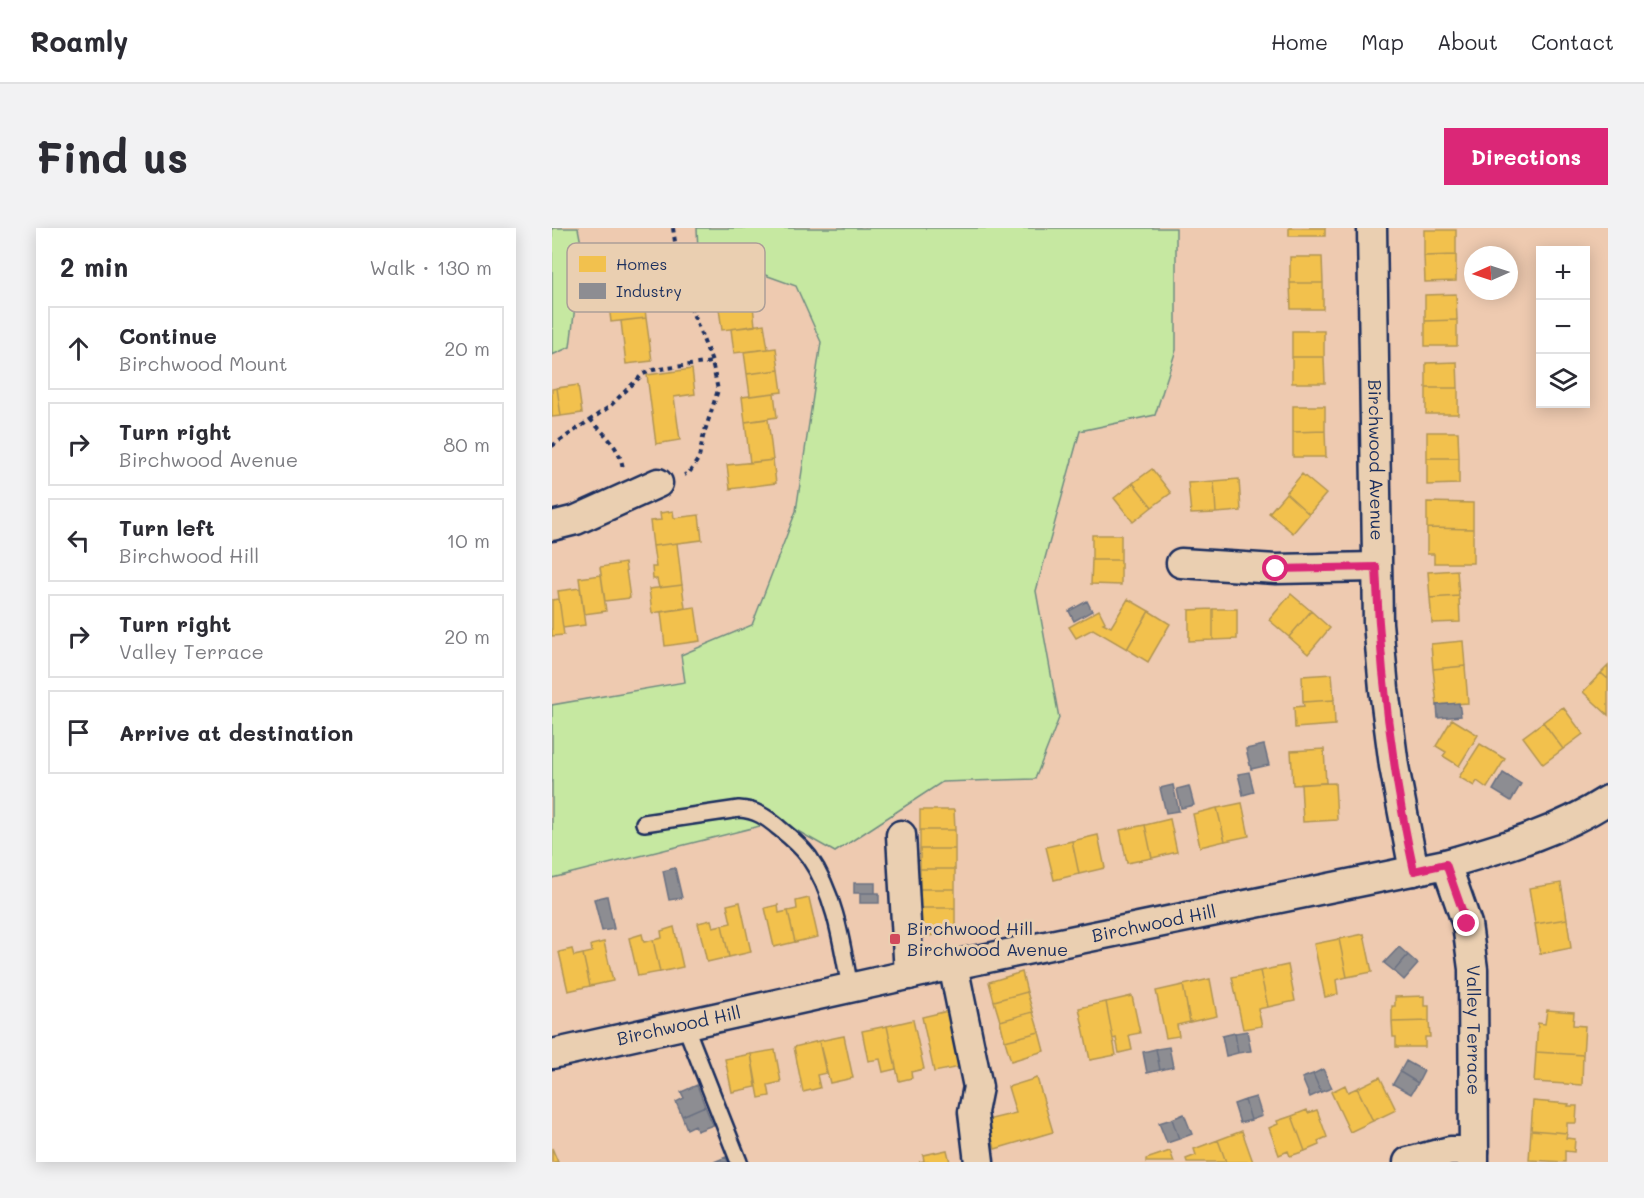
<!DOCTYPE html>
<meta charset="utf-8">
<style>
body{margin:0;font-family:Mali,sans-serif;background:#f2f2f3;color:#2b2b33}
.controls{position:absolute;right:18px;top:18px;display:grid;overflow:hidden;border-radius:0px;box-shadow:0 3px 15px #0003}
.controls button{width:54px;height:54px;display:grid;place-items:center;padding:0;border:0;border-bottom:2px solid #e1e1e2;background:#fff;color:#2b2b33;font:30px sans-serif}
.compass{position:absolute;left:912px;top:18px;width:54px;height:54px;border-radius:50%;background:#fff;box-shadow:0 3px 15px #0003;rotate:267deg}
.stop{position:absolute;width:18px;height:18px;margin:-14px;border:4px solid #db2777;border-radius:50%;background:#fff}
.stop.end{background:#db2777;border-color:#fff;box-shadow:0 2px 6px #0008}
.list{margin:0;padding:0;list-style:none}
h2{display:flex;justify-content:space-between;align-items:center;height:78px;margin:0;padding:0 24px;font-size:26px}
h2 small{font-size:20px;font-weight:400;color:#7c7c81}
.list li{display:grid;grid-template-columns:39px 1fr auto;gap:18px;align-items:center;box-sizing:border-box;height:84px;margin:0 12px 12px;padding:0 12px;border:2px solid #e1e1e2;border-radius:0px}
.list b{display:block;font-size:22px;white-space:nowrap}
.list p{margin:0;font-size:20px;white-space:nowrap;color:#7c7c81}
.list em{font-size:20px;font-style:normal;color:#7c7c81}
.icon{flex:none;width:33px;height:33px;fill:none;stroke:currentColor;stroke-width:2;stroke-linecap:round;stroke-linejoin:round}
.map{position:relative;flex:none;width:1056px;height:934px;overflow:hidden;border-radius:0px}
header{display:flex;align-items:center;gap:36px;box-sizing:border-box;height:84px;padding:0 30px;background:#fff;border-bottom:2px solid #e1e1e2}
header strong{font-size:28px}
nav{display:flex;gap:33px;margin-inline-start:auto;font-size:21px}
.intro{display:flex;align-items:center;justify-content:space-between;box-sizing:border-box;height:144px;padding:0 36px}
h1{margin:0;font-size:42px}
.button{padding:15px 27px;border-radius:0px;background:#db2777;color:#fff;font-size:21px;font-weight:700}
main{display:flex;gap:36px;padding:0 36px}
aside{flex:1;background:#fff;border-radius:0px;box-shadow:0 3px 15px #0003}
.map>svg:first-child{display:block}
.green{fill:#c6e8a1;stroke:#708c80;stroke-width:1.5}
.homes{fill:#f2c14e;stroke:#b29553;stroke-width:1.5}
.industry{fill:#8d8d92;stroke:#6b7182;stroke-width:1.5}
.lines{fill:none;stroke-linecap:round;stroke-linejoin:round}
.lane-casing{stroke:#1b2f5e;stroke-width:20}
.street-casing{stroke:#1b2f5e;stroke-width:33}
.path{stroke:#1b2f5e;stroke-width:4;stroke-dasharray:4.5 4.5;stroke-linecap:butt}
.lane{stroke:#eacfb1;stroke-width:15}
.street{stroke:#eacfb1;stroke-width:28}
.route{stroke:#db2777;stroke-width:8}
.poi-dot{fill:#d1495b;stroke:#eacfb1;stroke-width:2}
.labels{text-anchor:middle;stroke-width:6;stroke-linejoin:round;paint-order:stroke}
.street-label{font-size:18px;fill:#1b2f5e;stroke:#eacfb1}
.poi-label{font-size:18px;fill:#1b2f5e;stroke:#eacfb1;text-anchor:start}
.key{fill:#eacfb1;stroke:#ac9f98;stroke-width:1.5}
.key-label{font-size:16px;fill:#1b2f5e}
</style>
<header>
<strong>Roamly</strong>
<nav><a>Home</a><a>Map</a><a>About</a><a>Contact</a></nav>
</header>
<div class="intro"><h1>Find us</h1><a class="button">Directions</a></div>
<main>
<aside>
<h2>2 min<small>Walk · 130 m</small></h2>
<ul class="list">
<li><svg class="icon" aria-label="ahead" viewBox="0 0 24 24"><path d="M12 20V5M6 11l6-6 6 6"/></svg><div><b>Continue</b><p>Birchwood Mount</p></div><em>20 m</em></li>
<li><svg class="icon" aria-label="right" viewBox="0 0 24 24"><path d="M7 20v-9h11M14 6l5 5-5 5"/></svg><div><b>Turn right</b><p>Birchwood Avenue</p></div><em>80 m</em></li>
<li><svg class="icon" aria-label="left" viewBox="0 0 24 24"><path d="M17 20v-9H6M10 6l-5 5 5 5"/></svg><div><b>Turn left</b><p>Birchwood Hill</p></div><em>10 m</em></li>
<li><svg class="icon" aria-label="right" viewBox="0 0 24 24"><path d="M7 20v-9h11M14 6l5 5-5 5"/></svg><div><b>Turn right</b><p>Valley Terrace</p></div><em>20 m</em></li>
<li><svg class="icon" aria-label="arrive" viewBox="0 0 24 24"><path d="M6 21V4h12l-3 4 3 4H6"/></svg><div><b>Arrive at destination</b></div></li>
</ul>
</aside>
<div class="map">
<svg width="1056" height="934" viewBox="0 0 1056 934">
<rect width="100%" height="100%" fill="#eecab0"/>
<filter id="ink" filterUnits="userSpaceOnUse"><feTurbulence type="fractalNoise" baseFrequency=".0167" numOctaves="2"/><feDisplacementMap in="SourceGraphic" scale="12" xChannelSelector="R" yChannelSelector="G"/><feConvolveMatrix kernelMatrix="1 2 1 2 8 2 1 2 1" color-interpolation-filters="sRGB"/></filter>
<g filter="url(#ink)">
<!-- green -->
<path class="green" d="M0 0H26L30 21 18 119 0 127Z
M145 0H624V122L603 187 528 203 484 363 507 490 483 551 390 554 283 624 228 593 0 650V477L133 454 129 427 200 397 244 283 269 114 244 58 146 23Z"/>
<!-- homes -->
<path class="homes" d="M737 0H773V8H737Z
M872 2H904V27L872 28Z
M904 27V53L873 54 872 28Z
M738 29H770L771 55H738Z
M738 55H771V81H739Z
M91 64 94 90 59 94 56 68Z
M904 66 905 92 873 93V67Z
M201 77 203 98 170 102 167 81Z
M94 90 100 133 74 136 69 93Z
M905 92V118H873V93Z
M212 96 216 121 182 125 179 101Z
M740 103H772V129H740Z
M224 120 227 142 195 146 192 124Z
M740 129H772L773 155H740Z
M905 134 906 160H874V135Z
M140 141 143 166 122 169 128 212 104 216 95 147Z
M227 142 230 164 198 168 195 146Z
M26 157 30 185 9 188 5 160Z
M5 160 9 188 0 189V161Z
M874 160H906V186H874Z
M222 165 225 189 193 194 190 169Z
M741 178H773V203L741 204Z
M216 191 221 232 198 235 193 194Z
M773 203 774 229H741V204Z
M875 204H906L907 230H875Z
M875 230H907V256L875 257Z
M221 232 224 255 178 261 175 237Z
M600 241 619 265 600 279 581 255Z
M750 246 774 266 757 286 734 265Z
M687 251 689 283 664 285 662 253Z
M662 253 664 285 639 286 636 255Z
M581 255 600 279 581 294 562 270Z
M734 265 757 286 741 305 717 285Z
M875 274 921 275V301L875 300Z
M121 283 122 290 147 287 150 312 101 318 98 293 109 292 108 285Z
M875 300 921 301V335H882V326H875Z
M540 307H569V332H540Z
M125 315 130 357 107 360 105 351H101L100 339H104L101 318Z
M540 332H569V357L539 356Z
M73 335 78 370 53 373 48 339Z
M905 342 907 368 878 370 876 344Z
M49 347 54 383 32 386 27 350Z
M130 357 133 380 100 385 97 361Z
M28 360 33 397 11 400 6 363Z
M739 366 759 383 737 409 717 392Z
M907 368 908 394 880 395 878 370Z
M7 371 12 407 0 408V372Z
M576 371 597 383 575 421 541 401 524 410 517 399 547 382 553 394 551 395 559 399Z
M143 379 148 413 113 418 109 384Z
M661 381V412L637 413V382Z
M661 381H685V411L661 412Z
M597 383 618 396 596 434 575 421Z
M759 383 778 400 756 426 737 409Z
M911 413 913 438 881 441 879 416Z
M913 438 916 475 885 477 881 441Z
M1056 438V451L1049 445Z
M1049 445 1056 451V487L1031 464Z
M780 446 782 472 751 474 750 448Z
M782 472 783 497 743 500 742 479 752 478 751 474Z
M1011 479 1031 506 1011 521 991 494Z
M900 491 926 507 907 538 891 528 894 524 884 518Z
M991 494 1011 521 991 536 971 509Z
M928 516 953 531 935 560 925 553 922 558 907 549Z
M772 521 774 555 741 557 739 523Z
M783 555 785 592 751 594 749 556Z
M690 575 697 608 673 613 665 580Z
M665 580 673 613 648 619 641 586Z
M368 582H402L403 602H368Z
M618 591 625 624 600 630 593 597Z
M593 597 600 630 575 635 568 602Z
M368 602H403V621H368Z
M546 607 553 640 527 646 520 613Z
M520 613 527 646 502 652 494 619Z
M368 621H403V641H368Z
M368 641H403V661H368Z
M1009 655 1015 691 983 696 977 660Z
M368 661H403V680H368Z
M257 670 266 709 243 714 236 683 245 681 244 673Z
M188 674 199 724 177 729 170 697 179 695 175 677Z
M226 677 227 685 236 683 243 714 222 719 213 680Z
M368 680H403V702L368 710Z
M1015 691 1019 720 988 726 983 696Z
M159 692 161 699 170 697 177 729 155 734 146 695Z
M122 699 131 739 108 744 101 712 110 710 109 703Z
M90 706 92 714 101 712 108 744 86 748 77 710Z
M812 706 820 744 795 749 787 711Z
M787 711 795 749 784 752 786 766 773 769 762 716Z
M52 714 61 753 38 758 31 726 40 724 39 717Z
M20 721 22 728 31 726 38 758 16 763 7 724Z
M736 737 743 773 716 779 708 743Z
M708 743 716 779 706 781 710 798 691 801 680 749Z
M470 744 475 764 442 773 437 754Z
M658 751 665 788 638 794 631 757Z
M631 757 638 794 625 797 627 808 614 810 604 763Z
M475 764 481 784 448 793 442 773Z
M580 768 588 805 577 807 580 822 567 825 564 810 561 811 554 774Z
M872 768V778H877V793L840 794V778H843V769Z
M554 774 564 827 538 832 527 780Z
M995 782 1022 784 1021 797 1033 798 1031 827 984 824 986 795 993 796Z
M396 783 408 839 382 844 370 789Z
M481 784 487 804 453 813 448 793Z
M361 792 372 841 359 844 360 850 347 853 335 798Z
M877 793 878 809H873V819H844V809H841L840 794Z
M335 798 344 841 331 844 328 831 316 833 310 803Z
M487 804 492 823 459 833 453 813Z
M292 808 301 850 278 855 267 813Z
M267 813 274 845 265 847 268 860 251 864 242 819Z
M223 822 229 854 216 857 218 868 207 870 199 826Z
M984 824 1031 827 1030 857 982 854Z
M199 826 204 859 180 864 173 831Z
M828 849 844 882 821 893 805 860Z
M485 850 501 904 443 921 435 892 464 885 456 859Z
M793 857 796 864 805 860 821 893 798 904 779 864Z
M981 873 1017 876 1016 878H1025L1024 895H1015V905L979 902Z
M755 882 756 885 765 882 775 909 766 913 767 917 753 923 740 888Z
M740 888 753 923 738 928 736 923 727 927 717 900 726 896 725 893Z
M979 902 1015 905 1014 910 1023 911 1022 924 1013 923V934L977 932Z
M690 903 701 934H674L666 912Z
M666 912 674 934H635L634 931 644 927 642 921Z
M0 920 6 934H0Z
M395 922 398 934H367L372 933 371 927Z
M618 923 622 934H594V931Z"/>
<!-- industry -->
<path class="industry" d="M535 373 540 383 522 393 517 383Z
M907 475 909 488 886 490 885 477Z
M712 517 717 537 699 541 694 521Z
M697 544 702 564 691 567 686 546Z
M951 545 969 556 959 573 941 562Z
M621 557 627 583 614 585 608 560Z
M637 558 642 577 629 580 625 561Z
M123 640 130 670 117 672 111 643Z
M302 655H323V665H302Z
M308 665H327V675H308Z
M55 668 62 701 50 703 42 671Z
M847 719 856 727 842 743 832 735Z
M856 727 866 736 852 752 842 743Z
M695 803 699 823 686 825 683 805Z
M683 805 686 825 674 828 670 808Z
M617 819 621 839 608 842 604 821Z
M604 821 608 842 595 845 591 824Z
M854 833 872 843 866 855 848 844Z
M771 841 780 860 769 864 761 846Z
M848 844 866 855 859 866 841 856Z
M761 846 769 864 758 869 750 850Z
M145 857 153 878 130 888 124 874 132 870 129 864Z
M704 869 710 888 699 892 693 872Z
M693 872 699 892 688 895 682 876Z
M153 878 161 897 145 903 143 897 135 901 130 888Z
M632 886 640 906 627 911 620 891Z
M620 891 627 911 615 915 607 895Z
M174 929 176 934H162Z"/>
<g class="lines">
<defs>
<path id="lane" d="M92 595 187 581C204 582 214 589 227 600 237 608 249 618 257 629 283 666 290 716 298 760
M133 797 187 934"/>
<g id="street">
<path id="s1" d="M820 0 826 395 832 461 842 538 862 643"/>
<path d="M0 298 24 292 106 255"/>
<path d="M629 335 724 341 824 339"/>
<path d="M349 607 357 747"/>
<path id="s2" d="M894 636 915 696 921 741 922 934"/>
<path d="M401 737 426 859 421 884 427 934"/>
<path id="s3" d="M0 826 401 737 894 636C953 619 1004 605 1056 572"/>
<path d="M856 934 898 923H922"/>
</g>
</defs>
<!-- lane casing -->
<use href="#lane" class="lane-casing"/>
<!-- street casing -->
<use href="#street" class="street-casing"/>
<!-- path -->
<path class="path" d="M121 0 129 55 160 134 166 162 151 209 147 230 137 245 132 247
M38 191C53 207 68 219 71 241
M0 218 57 179 91 146 101 142 160 134"/>
<!-- lane -->
<use href="#lane" class="lane"/>
<!-- street -->
<use href="#street" class="street"/>
</g>
</g>
<g class="lines" filter="url(#ink)">
<!-- route -->
<path class="route" d="M724 341 824 339C828 442 840 543 862 643L894 636 915 696"/>
</g>
<!-- markers -->
<rect class="poi-dot" x="337" y="705" width="12" height="12" rx="3"/>
<g class="labels">
<!-- street labels -->
<g class="street-label">
<text dy="6" stroke="none"><textPath href="#s1" startOffset="232">Birchwood Avenue</textPath></text>
<text dy="6" stroke="none"><textPath href="#s3" startOffset="616">Birchwood Hill</textPath></text>
<text dy="6" stroke="none"><textPath href="#s3" startOffset="130">Birchwood Hill</textPath></text>
<text dy="6" stroke="none"><textPath href="#s2" startOffset="170">Valley Terrace</textPath></text>
</g>
<!-- poi labels -->
<g class="poi-label">
<text x="355" y="707">Birchwood Hill<tspan x="355" dy="21">Birchwood Avenue</tspan></text>
</g>
</g>
<!-- legend -->
<rect x="15" y="15" width="198" height="69" rx="9" class="key"/>
<rect x="27" y="28" width="27" height="16" fill="#f2c14e"/>
<rect x="27" y="55" width="27" height="16" fill="#8d8d92"/>
<g class="key-label">
<text x="64" y="42">Homes</text>
<text x="64" y="69">Industry</text>
</g>
</svg>
<div class="controls">
<button>+</button>
<button>−</button>
<button><svg class="icon" aria-label="layers" viewBox="0 0 24 24"><path d="M12 4l9 5-9 5-9-5zM3 14l9 5 9-5"/></svg></button>
</div>
<svg class="compass" viewBox="-18 -18 36 36"><path d="M0-13l5 13h-10z" fill="#e53935"/><path d="M0 13l5-13h-10z" fill="#7c7c81"/></svg>
<div class="stop" style="left:724px;top:341px"></div>
<div class="stop end" style="left:915px;top:696px"></div>
</div>
</main>
